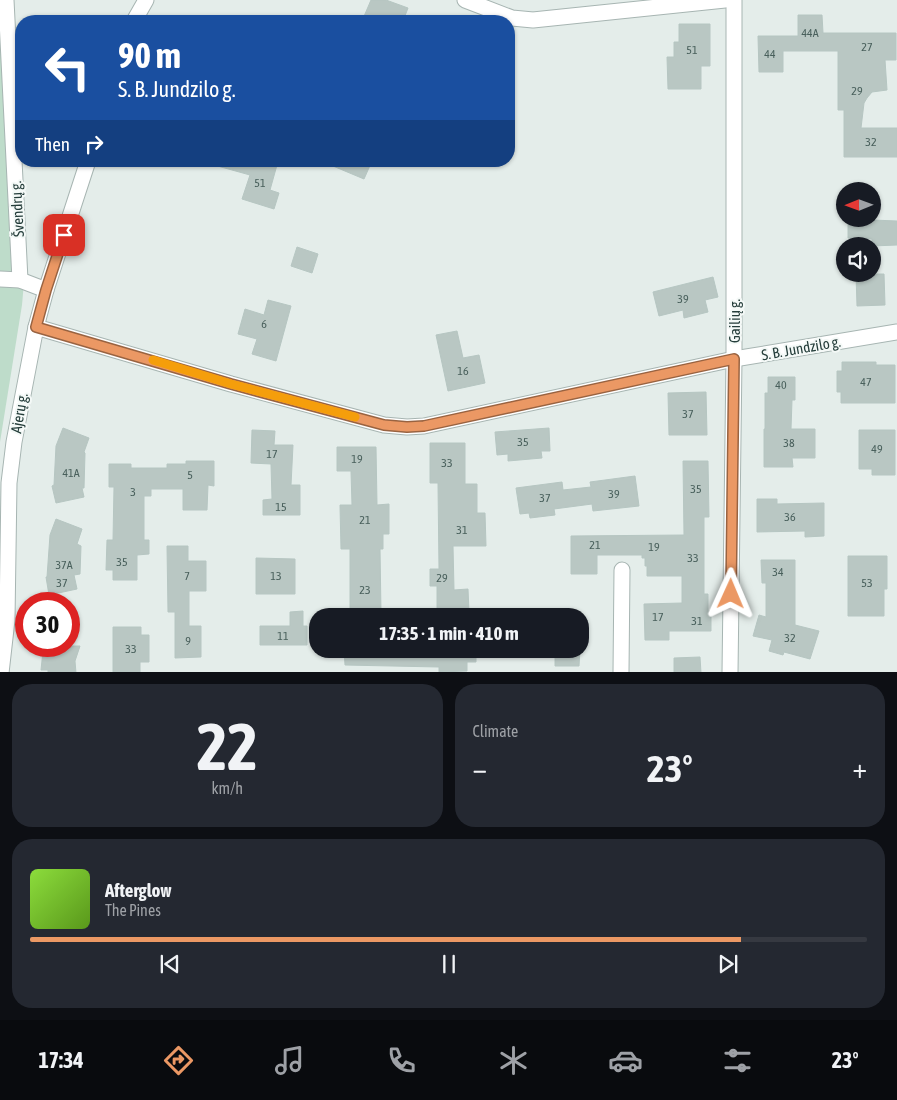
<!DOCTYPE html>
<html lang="en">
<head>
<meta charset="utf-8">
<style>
  body { margin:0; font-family:"Asap Condensed",sans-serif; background:#242831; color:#f1f3f6; height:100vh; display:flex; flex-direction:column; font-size:19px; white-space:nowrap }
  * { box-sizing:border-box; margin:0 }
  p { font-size:16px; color:#9ea1a6 }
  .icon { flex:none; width:28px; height:28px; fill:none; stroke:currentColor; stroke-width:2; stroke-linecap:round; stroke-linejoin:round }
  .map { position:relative; height:672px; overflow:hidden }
  .details { display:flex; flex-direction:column; gap:12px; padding:12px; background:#0d0f14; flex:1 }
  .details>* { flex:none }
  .top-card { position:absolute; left:15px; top:15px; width:500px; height:152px; border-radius:20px; box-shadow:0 1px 4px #0004; background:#1a4fa0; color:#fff; overflow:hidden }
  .needle { width:32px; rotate:269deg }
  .tools { position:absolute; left:836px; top:182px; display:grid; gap:10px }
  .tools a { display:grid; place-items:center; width:45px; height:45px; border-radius:50%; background:#171b24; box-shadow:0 1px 4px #0004; font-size:25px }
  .speed { position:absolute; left:15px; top:592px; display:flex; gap:10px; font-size:25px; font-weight:700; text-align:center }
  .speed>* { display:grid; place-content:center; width:65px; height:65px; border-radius:50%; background:#171b24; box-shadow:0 1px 4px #0004; line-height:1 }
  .speed .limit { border:8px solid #d22; background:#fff; color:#111 }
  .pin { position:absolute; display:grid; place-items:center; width:42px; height:42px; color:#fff; margin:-21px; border-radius:10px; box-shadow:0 2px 8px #0006 }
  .me { position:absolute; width:55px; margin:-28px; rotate:1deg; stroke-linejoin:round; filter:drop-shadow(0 0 4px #0008) }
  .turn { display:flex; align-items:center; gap:18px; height:105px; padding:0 20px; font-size:22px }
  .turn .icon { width:65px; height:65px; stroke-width:2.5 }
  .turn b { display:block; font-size:35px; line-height:42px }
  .then { display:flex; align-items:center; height:48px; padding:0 20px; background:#0003; gap:10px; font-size:19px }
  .big { font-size:38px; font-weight:700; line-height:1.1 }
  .details .card { flex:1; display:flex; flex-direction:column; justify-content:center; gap:8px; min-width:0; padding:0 18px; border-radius:20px; background:#242831 }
  .details .dial { align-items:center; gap:0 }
  .dial b { font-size:65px; line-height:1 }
  .song { display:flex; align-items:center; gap:15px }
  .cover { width:60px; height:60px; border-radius:8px; background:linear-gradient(135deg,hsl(90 70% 55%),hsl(90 70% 35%)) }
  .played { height:5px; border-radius:2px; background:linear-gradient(90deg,#eb9864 85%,#363941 85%) }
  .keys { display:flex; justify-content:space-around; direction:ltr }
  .heat { display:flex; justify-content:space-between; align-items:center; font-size:28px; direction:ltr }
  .details .tiles { flex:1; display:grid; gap:12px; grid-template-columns:1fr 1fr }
  .card:last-child { grid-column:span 2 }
  .trip { position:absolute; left:309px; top:608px; width:280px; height:50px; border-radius:20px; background:#171b24; box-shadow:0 1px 4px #0004; font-weight:700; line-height:50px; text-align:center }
  .menu { display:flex; height:80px; justify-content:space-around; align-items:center; background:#090b0e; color:#9ea1a6 }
  .menu .icon { width:35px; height:35px }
  .menu .active { color:#eb9864 }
  .menu b { font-size:22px; color:#f1f3f6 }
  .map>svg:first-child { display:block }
  .green { fill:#bedcca }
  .building { fill:#b9c7c3; stroke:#b6c6c2 }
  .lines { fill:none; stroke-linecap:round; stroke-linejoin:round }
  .minor-casing { stroke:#a7b5b2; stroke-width:17 }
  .minor { stroke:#fff; stroke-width:15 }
  .route-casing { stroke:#996341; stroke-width:12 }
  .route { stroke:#eb9864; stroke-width:9 }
  .slow { stroke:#f59e0b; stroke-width:9 }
  .labels { text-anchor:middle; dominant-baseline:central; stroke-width:4; stroke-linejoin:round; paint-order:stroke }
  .number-label { font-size:12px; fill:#49605c }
  .street-label { font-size:15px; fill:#243d3a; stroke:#f4f9f7 }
</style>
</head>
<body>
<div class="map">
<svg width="897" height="673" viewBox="0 0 897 673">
  <rect width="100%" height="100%" fill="#e4edea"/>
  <polygon class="green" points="0,0 26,259 22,305 0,442"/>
  <g class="building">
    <polygon points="371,0 386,0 408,8 403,21 362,21"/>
    <polygon points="798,15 822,15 823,33 896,33 896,60 885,60 887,90 872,92 867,98 864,103 861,128 897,128 897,157 844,157 844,110 838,110 838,51 783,51 783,72 759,72 758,36 798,36"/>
    <polygon points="679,24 710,24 710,66 701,66 701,89 668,89 667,57 674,57 674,42 679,42"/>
    <polygon points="215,161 264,161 277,165 270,190 279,193 274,209 242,199 250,175 214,165"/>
    <polygon points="321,161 372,161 364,179"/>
    <polygon points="848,219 897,221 897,245 872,246 872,239 848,238"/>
    <polygon points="297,247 318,254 312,273 291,266"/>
    <polygon points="856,274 884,274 885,305 857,306"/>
    <polygon points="713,277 718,297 705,300 708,312 684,318 683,310 659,316 653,292"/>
    <polygon points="268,300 291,306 276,361 252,354 257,339 238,334 245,309 264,315"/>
    <polygon points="457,331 463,358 479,355 485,383 448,391 436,335"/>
    <polygon points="842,362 876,362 876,365 895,365 895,403 841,403 841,392 837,392 837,371 842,371"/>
    <polygon points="768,377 795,377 795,400 792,400 791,429 815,429 815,458 792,458 793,467 764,467 764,429 765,429 765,393 768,393"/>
    <polygon points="706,392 707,435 669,435 668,393"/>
    <polygon points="63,428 89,438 84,452 85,453 84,488 82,488 84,497 56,503 52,486 54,485 56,446"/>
    <polygon points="549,428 550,451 541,451 542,458 508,461 508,454 497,455 495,432"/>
    <polygon points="252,430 275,431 274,445 293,445 291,485 300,485 300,515 263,515 263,500 272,499 271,464 251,463"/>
    <polygon points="859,430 895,430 895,475 872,475 872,469 859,469"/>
    <polygon points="430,443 465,443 465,484 477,484 477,513 485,513 486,546 453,546 454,590 468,589 469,612 437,612 437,586 430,586 430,569 439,569 438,483 430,483"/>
    <polygon points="337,447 376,447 377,505 389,504 389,534 383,534 383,549 380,549 381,614 350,614 350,549 341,549 340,505 352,505 351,471 337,471"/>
    <polygon points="186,461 214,461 214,486 208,485 207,510 183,510 183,489 151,489 151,496 144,496 144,540 149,540 149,554 137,555 137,580 113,580 113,570 106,570 107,540 113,540 114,487 109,487 109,464 131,464 131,468 167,468 167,464 186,464"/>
    <polygon points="683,461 708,461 709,517 704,517 704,594 708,594 708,611 711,611 711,631 669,631 669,640 645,640 644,604 682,603 682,576 647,576 647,566 645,566 645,558 642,558 642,555 597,555 597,574 571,574 571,536 684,535"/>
    <polygon points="635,476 639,506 593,511 592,504 554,509 555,515 530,518 529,513 520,514 516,488 562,482 563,490 591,487 590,482"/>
    <polygon points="757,499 777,499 777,504 824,503 824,536 805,537 805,531 757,532"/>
    <polygon points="56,519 82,529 77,544 81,546 80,574 74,575 77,589 49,595 46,577 47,577 50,535"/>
    <polygon points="167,546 188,546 188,561 206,561 206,591 189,591 189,626 201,626 201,657 175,658 175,612 168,612"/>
    <polygon points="848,556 887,556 887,589 884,589 884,616 848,616"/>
    <polygon points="256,558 295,559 295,594 256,594"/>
    <polygon points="761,560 795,560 795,625 819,631 810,659 784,652 783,655 769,651 772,640 753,636 759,615 766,617 766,583 762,583"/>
    <polygon points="303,611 303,626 307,626 307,645 260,645 260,626 290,626 290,612"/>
    <polygon points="113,627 141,627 141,635 149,635 149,662 140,662 140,672 113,672"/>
    <polygon points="50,646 80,646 75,661 76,673 48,673 48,670 41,670 43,651 49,652"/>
    <polygon points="344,649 406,649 406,650 476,649 476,662 467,662 467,671 439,672 439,667 345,665"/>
    <polygon points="555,649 580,649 579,666 555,666"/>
    <polygon points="700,657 701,673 674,673 674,658"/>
  </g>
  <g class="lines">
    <defs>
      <g id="minor">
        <polyline points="6,0 20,280"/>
        <polyline points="465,0 512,18 533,20 725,0"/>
        <polyline points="134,21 146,0"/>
        <polyline points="0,279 20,280 46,290"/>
        <polyline points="36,327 231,384 384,425 407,427 424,426 734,359 897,332"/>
        <polyline points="1,673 7,620 9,483 14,442 36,327 46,290 88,161"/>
        <polyline points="621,673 622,570"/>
        <polyline points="730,673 734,359 734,0"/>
      </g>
    </defs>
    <use href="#minor" class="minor-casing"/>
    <use href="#minor" class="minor"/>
  </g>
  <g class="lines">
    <defs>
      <polyline id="route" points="64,235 46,290 36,327 231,384 384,425 407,427 424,426 734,359 731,594"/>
    </defs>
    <use href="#route" class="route-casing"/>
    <use href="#route" class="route"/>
    <polyline class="slow" points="153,360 231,384 355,417"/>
  </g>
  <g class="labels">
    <g class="number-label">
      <text x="810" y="33">44A</text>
      <text x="867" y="47">27</text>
      <text x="692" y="50">51</text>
      <text x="770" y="54">44</text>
      <text x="857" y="91">29</text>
      <text x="871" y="142">32</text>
      <text x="260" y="183">51</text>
      <text x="683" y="299">39</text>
      <text x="264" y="324">6</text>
      <text x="463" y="371">16</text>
      <text x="866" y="382">47</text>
      <text x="781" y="385">40</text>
      <text x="688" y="414">37</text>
      <text x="523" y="442">35</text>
      <text x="789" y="443">38</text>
      <text x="877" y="449">49</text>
      <text x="272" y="454">17</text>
      <text x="357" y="459">19</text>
      <text x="447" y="463">33</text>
      <text x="71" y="473">41A</text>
      <text x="190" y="475">5</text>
      <text x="696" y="489">35</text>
      <text x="133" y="492">3</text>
      <text x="614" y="494">39</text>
      <text x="545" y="498">37</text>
      <text x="281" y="507">15</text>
      <text x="790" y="517">36</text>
      <text x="365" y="520">21</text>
      <text x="462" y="530">31</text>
      <text x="595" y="545">21</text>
      <text x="654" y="547">19</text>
      <text x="693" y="558">33</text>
      <text x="122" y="562">35</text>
      <text x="64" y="565">37A</text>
      <text x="778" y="572">34</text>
      <text x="187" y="576">7</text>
      <text x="276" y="576">13</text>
      <text x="442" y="578">29</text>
      <text x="62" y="583">37</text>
      <text x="867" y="583">53</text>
      <text x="365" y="590">23</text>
      <text x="658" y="617">17</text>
      <text x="697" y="621">31</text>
      <text x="283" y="636">11</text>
      <text x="790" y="638">32</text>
      <text x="188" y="641">9</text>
      <text x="131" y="649">33</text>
    </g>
    <g class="street-label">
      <text transform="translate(17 209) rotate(-93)">Švendrų g.</text>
      <text transform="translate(734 321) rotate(-90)">Gailių g.</text>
      <text transform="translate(801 348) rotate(-10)">S. B. Jundzilo g.</text>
      <text transform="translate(19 413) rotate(-80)">Ajerų g.</text>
    </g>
  </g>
</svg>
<div class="tools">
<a><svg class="needle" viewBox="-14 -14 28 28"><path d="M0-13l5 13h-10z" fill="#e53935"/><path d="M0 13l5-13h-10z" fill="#9ea1a6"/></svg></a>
<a><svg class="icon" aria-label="sound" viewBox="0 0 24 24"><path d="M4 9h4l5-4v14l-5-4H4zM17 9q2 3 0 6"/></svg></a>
</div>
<div class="speed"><div class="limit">30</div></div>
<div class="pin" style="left:64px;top:235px;background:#d93025"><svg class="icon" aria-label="arrive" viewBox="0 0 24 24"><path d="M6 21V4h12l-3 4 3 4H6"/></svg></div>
<svg class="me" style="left:731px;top:594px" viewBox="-20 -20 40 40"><path d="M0-17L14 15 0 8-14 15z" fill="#eb9864" stroke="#fff" stroke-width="4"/></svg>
<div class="trip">17:35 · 1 min · 410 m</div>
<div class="top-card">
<div class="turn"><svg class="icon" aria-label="left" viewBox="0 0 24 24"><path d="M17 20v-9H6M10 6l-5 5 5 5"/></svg><div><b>90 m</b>S. B. Jundzilo g.</div></div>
<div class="then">Then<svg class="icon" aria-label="right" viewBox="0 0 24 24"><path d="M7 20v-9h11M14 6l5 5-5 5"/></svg></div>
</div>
</div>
<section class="details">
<div class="tiles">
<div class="card dial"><b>22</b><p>km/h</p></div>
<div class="card"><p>Climate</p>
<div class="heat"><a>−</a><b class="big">23°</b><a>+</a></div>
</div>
<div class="card">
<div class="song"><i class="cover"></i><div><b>Afterglow</b><p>The Pines</p></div></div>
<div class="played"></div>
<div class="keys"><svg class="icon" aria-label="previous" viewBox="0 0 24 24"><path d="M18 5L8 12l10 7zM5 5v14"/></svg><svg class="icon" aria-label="pause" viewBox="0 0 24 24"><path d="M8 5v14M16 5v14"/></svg><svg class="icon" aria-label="next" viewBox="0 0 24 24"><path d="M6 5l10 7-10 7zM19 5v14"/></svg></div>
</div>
</div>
</section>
<nav class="menu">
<b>17:34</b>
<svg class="icon active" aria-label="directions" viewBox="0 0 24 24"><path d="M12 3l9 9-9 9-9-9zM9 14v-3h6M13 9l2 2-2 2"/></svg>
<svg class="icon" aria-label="music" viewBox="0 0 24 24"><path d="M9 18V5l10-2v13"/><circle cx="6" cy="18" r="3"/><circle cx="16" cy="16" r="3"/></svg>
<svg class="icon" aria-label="phone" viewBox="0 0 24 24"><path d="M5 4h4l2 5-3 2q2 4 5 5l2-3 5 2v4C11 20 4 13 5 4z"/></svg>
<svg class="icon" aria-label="climate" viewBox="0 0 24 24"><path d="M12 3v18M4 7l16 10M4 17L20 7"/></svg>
<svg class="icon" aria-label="car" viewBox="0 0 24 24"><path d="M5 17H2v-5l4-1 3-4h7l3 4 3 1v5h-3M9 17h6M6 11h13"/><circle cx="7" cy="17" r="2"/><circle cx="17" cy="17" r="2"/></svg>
<svg class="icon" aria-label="filters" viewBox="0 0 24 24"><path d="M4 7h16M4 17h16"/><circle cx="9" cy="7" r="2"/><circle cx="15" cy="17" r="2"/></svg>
<b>23°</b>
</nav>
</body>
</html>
